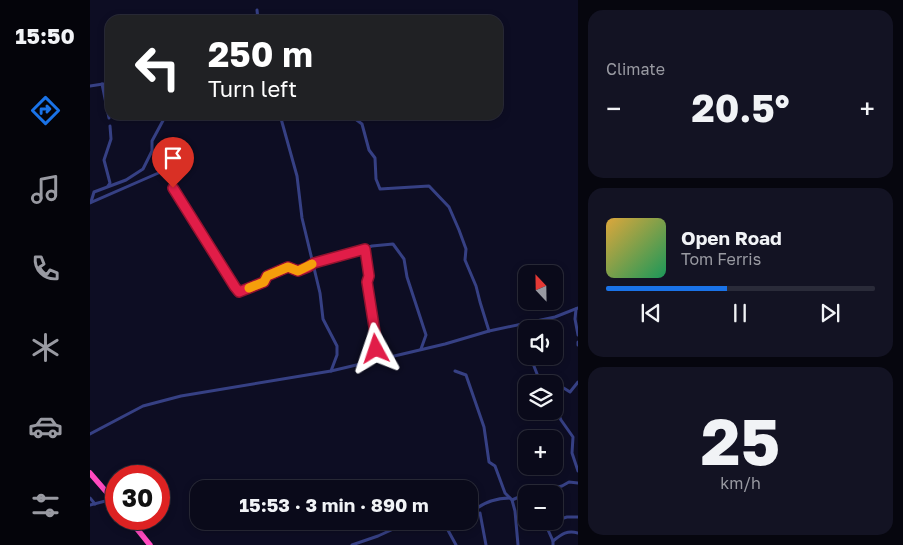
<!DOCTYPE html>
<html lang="en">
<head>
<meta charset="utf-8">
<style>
  body { margin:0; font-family:"Golos Text",sans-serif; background:#131323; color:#f1f3f6; height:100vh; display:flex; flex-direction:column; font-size:19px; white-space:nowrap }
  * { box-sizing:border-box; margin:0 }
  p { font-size:16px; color:#999aa2 }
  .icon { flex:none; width:28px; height:28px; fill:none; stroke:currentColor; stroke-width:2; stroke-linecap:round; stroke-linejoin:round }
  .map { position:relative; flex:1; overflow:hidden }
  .sheet { display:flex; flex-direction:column; gap:10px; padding:10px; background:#06060e; width:325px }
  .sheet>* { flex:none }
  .hud { position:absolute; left:15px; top:15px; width:398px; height:105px; border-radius:15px; box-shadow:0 2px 8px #0003,0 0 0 1px #2a2b39; background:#202124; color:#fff; overflow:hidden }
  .needle { width:32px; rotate:338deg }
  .fabs { position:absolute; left:428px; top:265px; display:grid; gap:10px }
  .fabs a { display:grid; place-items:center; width:45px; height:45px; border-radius:10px; background:#0a0a1a; box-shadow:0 2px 8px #0003,0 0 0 1px #2a2b39; font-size:25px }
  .speed { position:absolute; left:15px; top:465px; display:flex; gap:10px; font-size:25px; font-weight:700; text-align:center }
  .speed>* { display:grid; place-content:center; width:65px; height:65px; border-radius:50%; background:#0a0a1a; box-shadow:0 2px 8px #0003,0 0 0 1px #2a2b39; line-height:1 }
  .speed .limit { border:8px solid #d22; background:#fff; color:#111 }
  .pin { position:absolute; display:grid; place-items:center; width:42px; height:42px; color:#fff; margin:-51px -21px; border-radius:50% 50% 50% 0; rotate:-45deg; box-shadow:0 0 5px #0007 }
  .pin .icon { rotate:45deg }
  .me { position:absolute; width:55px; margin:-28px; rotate:355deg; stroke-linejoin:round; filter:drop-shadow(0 0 4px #0008) }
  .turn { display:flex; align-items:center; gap:18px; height:105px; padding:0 20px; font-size:22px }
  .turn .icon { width:65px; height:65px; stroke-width:2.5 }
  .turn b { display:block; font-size:35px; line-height:42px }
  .big { font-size:38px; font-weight:700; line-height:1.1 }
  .sheet .tile { flex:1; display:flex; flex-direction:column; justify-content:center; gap:8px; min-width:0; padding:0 18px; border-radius:15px; background:#131323 }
  .sheet .dial { align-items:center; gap:0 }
  .dial b { font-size:65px; line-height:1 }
  .song { display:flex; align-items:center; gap:15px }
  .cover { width:60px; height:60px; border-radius:8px; background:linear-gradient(135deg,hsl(40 70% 55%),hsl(150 70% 35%)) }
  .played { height:5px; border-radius:2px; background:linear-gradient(90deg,#1a73e8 45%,#2a2b39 45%) }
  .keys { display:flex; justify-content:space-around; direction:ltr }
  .heat { display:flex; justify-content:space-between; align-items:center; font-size:28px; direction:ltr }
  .trip { position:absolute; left:100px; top:480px; width:288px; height:50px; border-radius:15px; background:#0a0a1a; box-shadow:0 2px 8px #0003,0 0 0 1px #2a2b39; font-weight:700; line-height:50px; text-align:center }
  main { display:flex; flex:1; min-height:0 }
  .tab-bar { display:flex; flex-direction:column; width:90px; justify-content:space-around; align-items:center; background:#04040a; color:#999aa2 }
  .tab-bar .icon { width:35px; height:35px }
  .tab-bar .on { color:#1a73e8 }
  .tab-bar b { font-size:22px; color:#f1f3f6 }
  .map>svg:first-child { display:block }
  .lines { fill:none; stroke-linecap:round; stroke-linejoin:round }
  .minor { stroke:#364084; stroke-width:3 }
  .highway { stroke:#ff4abf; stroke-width:5.5 }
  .route-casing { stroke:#92132f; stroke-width:12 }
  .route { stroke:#e11d48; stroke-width:9 }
  .slow { stroke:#f59e0b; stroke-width:9 }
</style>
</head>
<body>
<main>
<nav class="tab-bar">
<b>15:50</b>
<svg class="icon on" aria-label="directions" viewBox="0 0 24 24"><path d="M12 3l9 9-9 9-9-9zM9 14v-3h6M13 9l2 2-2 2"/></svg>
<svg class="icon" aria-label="music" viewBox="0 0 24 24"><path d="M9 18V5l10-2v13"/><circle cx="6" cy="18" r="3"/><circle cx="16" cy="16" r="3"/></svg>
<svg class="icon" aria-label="phone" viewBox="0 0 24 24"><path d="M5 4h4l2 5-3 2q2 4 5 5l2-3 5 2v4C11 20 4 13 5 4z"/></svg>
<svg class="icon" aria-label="climate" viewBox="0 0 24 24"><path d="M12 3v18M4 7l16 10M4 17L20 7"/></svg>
<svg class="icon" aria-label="car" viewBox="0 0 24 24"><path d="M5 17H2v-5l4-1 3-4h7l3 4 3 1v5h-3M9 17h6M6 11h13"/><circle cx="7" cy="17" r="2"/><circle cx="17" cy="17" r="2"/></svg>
<svg class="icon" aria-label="filters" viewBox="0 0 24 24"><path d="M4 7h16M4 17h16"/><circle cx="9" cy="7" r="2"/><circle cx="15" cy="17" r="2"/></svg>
</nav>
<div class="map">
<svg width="488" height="545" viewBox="0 0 488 545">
  <rect width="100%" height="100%" fill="#0d0d23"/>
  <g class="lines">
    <g class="minor">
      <polyline points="167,10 168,20"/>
      <polyline points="12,84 19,118"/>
      <polyline points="0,86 13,84 20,85"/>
      <polyline points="54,115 55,118"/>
      <polyline points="190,115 207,176 212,218 230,293 233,319 247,346 247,355 241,371"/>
      <polyline points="260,115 272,124 279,150 285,158 286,179 290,189 339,186 359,207 369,230 376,249 375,260 386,286 390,302 399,331"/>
      <polyline points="18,186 20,183 14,160 21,139 20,126"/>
      <polyline points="1,202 4,192 36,180 53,169 62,151 62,141 76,115"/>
      <polyline points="0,203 73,171 145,287 149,292 174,282 177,276 198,267 208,271 224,263 242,259 282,246 303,244 314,259 317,277 336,335 331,349"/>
      <polyline points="275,249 279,276 277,282 286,339 286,360"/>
      <polyline points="486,309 485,319 488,335"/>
      <polyline points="433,324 434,335 436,341"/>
      <polyline points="488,342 488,345"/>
      <polyline points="440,356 451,384"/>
      <polyline points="365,371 376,375 394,427 399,462 405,466 415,493 422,500 425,511 428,545"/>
      <polyline points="464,390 472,387 480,392 488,382"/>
      <polyline points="464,405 471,420 483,437 482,453 488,471"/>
      <polyline points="0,434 53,406 91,396 241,371 355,344 399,331 465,317 488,308"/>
      <polyline points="437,494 472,486 479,482 488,483"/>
      <polyline points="0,498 5,504"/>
      <polyline points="422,500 436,494"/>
      <polyline points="0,505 23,499"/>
      <path d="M379,510l4,1c11,-9 22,-13 37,-13"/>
      <polyline points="390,513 396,545"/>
      <polyline points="353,521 366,545"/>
      <polyline points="454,521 463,541 463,545"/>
      <polyline points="464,521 477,517 488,517"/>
      <path d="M463,541c9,-7 14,-11 25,-8"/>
      <polyline points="262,545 288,536 321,521"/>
    </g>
    <g class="highway">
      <polyline points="0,473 26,503"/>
      <polyline points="39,519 60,545"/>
    </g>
  </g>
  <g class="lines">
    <defs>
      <polyline id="route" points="83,188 145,287 149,292 174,282 177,276 198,267 208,271 218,267 224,263 275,249 279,276 277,282 286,339 286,349"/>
    </defs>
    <use href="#route" class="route-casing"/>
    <use href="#route" class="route"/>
    <polyline class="slow" points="159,288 174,282 177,276 198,267 208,271 222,264"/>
  </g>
</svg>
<div class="fabs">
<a><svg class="needle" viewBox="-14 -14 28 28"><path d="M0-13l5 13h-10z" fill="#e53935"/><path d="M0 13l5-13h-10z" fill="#999aa2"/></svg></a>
<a><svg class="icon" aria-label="sound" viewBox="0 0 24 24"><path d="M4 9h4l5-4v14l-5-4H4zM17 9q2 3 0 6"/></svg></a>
<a><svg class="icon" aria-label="layers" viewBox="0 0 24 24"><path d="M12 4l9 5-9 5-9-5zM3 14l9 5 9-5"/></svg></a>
<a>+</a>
<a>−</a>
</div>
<div class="speed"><div class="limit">30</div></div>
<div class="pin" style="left:83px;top:188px;background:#d93025"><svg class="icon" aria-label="arrive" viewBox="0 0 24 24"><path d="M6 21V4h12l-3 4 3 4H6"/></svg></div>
<svg class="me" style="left:286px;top:349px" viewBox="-20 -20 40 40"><path d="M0-17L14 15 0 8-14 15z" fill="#e11d48" stroke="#fff" stroke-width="4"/></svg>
<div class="trip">15:53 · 3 min · 890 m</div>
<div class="hud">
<div class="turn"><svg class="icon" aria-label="left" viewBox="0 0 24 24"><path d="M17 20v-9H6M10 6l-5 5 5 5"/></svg><div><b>250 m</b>Turn left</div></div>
</div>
</div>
<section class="sheet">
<div class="tile"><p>Climate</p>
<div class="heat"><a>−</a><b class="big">20.5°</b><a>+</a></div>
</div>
<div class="tile">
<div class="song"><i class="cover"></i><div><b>Open Road</b><p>Tom Ferris</p></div></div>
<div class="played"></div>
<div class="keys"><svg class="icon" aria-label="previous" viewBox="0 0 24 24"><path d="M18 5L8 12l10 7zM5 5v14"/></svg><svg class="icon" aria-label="pause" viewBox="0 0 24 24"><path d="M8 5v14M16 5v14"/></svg><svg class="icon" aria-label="next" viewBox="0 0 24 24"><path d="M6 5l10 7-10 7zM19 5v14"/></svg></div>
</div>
<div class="tile dial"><b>25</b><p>km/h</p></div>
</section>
</main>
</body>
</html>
